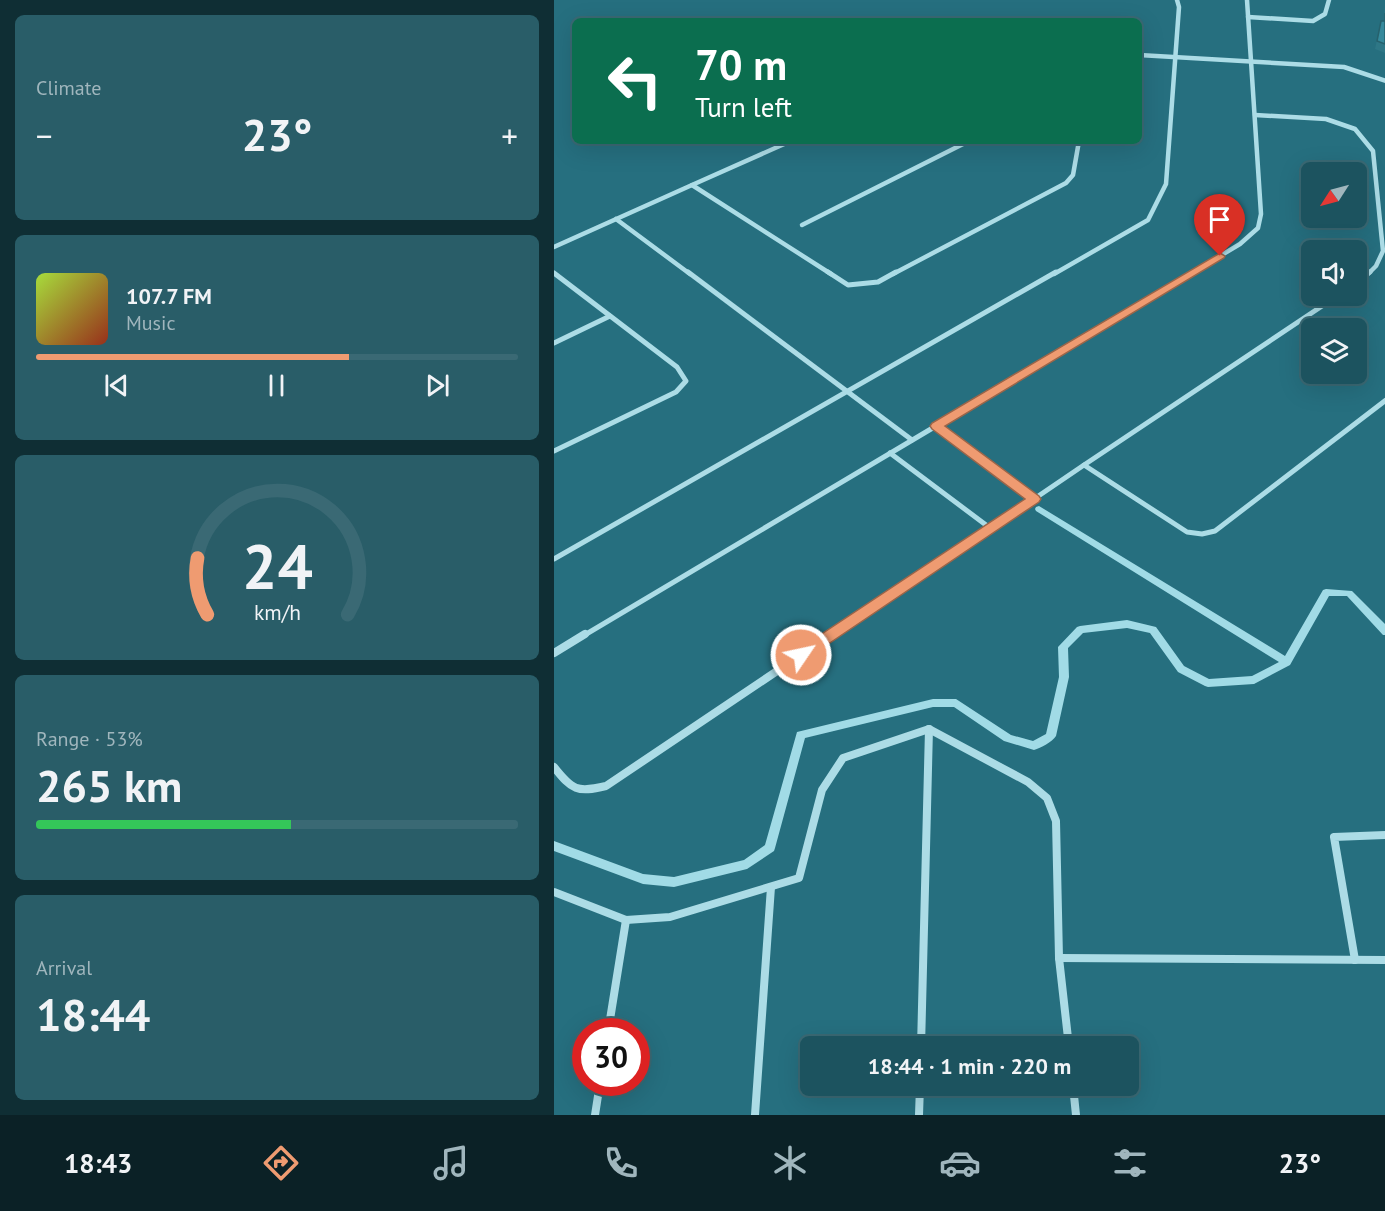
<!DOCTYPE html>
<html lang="en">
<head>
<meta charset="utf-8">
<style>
  body { margin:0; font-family:"PT Sans",sans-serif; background:#295d68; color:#f1f3f6; height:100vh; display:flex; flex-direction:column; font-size:22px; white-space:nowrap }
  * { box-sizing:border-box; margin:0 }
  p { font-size:20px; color:#a0b6bd }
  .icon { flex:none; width:33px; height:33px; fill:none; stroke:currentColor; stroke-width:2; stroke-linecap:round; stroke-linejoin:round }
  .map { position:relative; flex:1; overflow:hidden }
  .side { display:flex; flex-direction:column; gap:15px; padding:15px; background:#0f2e34; width:554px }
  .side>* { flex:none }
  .hud { position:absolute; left:18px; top:18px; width:570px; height:126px; border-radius:9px; box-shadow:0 6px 24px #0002,0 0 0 2px #3a6974; background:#0b6e4f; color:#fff; overflow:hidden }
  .needle { width:39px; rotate:234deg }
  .tools { position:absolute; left:747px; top:162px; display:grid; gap:12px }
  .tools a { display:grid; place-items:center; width:66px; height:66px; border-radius:9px; background:#1c535f; box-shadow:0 6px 24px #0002,0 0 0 2px #3a6974; font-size:30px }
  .speed { position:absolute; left:18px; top:1018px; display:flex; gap:12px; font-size:30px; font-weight:700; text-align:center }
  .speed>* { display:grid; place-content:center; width:78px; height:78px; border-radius:50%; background:#1c535f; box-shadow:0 6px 24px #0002,0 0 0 2px #3a6974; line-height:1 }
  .speed .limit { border:9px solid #d22; background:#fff; color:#111 }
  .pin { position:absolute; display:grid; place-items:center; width:51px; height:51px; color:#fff; margin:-62px -26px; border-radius:50% 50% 50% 0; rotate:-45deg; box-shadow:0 0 6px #0007 }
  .pin .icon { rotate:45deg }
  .me { position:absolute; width:66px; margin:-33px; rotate:56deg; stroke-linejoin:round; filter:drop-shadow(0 0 4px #0008) }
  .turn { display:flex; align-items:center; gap:21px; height:126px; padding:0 24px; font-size:27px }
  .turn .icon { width:78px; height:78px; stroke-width:2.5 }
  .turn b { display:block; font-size:42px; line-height:51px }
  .big { font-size:45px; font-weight:700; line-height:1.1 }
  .side .widget { flex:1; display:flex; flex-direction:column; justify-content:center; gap:9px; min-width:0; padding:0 21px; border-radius:9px; background:#295d68 }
  .side .dial { align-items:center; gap:0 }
  .dial svg { height:156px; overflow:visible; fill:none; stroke:#3a6974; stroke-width:7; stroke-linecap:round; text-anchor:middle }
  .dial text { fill:#f1f3f6; stroke:none }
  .song { display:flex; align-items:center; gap:18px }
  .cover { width:72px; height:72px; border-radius:9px; background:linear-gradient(135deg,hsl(80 70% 55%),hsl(10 70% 35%)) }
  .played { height:6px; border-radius:3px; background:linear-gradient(90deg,#ef9b71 65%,#3a6974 65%) }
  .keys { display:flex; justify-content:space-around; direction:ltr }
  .heat { display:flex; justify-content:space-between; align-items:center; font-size:33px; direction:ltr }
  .charge { height:9px; border-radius:4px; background:linear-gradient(90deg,#34c759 53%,#3a6974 0) }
  .trip { position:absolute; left:246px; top:1036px; width:339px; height:60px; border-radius:9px; background:#1c535f; box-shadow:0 6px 24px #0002,0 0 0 2px #3a6974; font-weight:700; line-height:60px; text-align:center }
  .tab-bar { display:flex; height:96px; justify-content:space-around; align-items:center; background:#0b2126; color:#a0b6bd }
  .tab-bar .icon { width:42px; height:42px }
  .tab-bar .active { color:#ef9b71 }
  .tab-bar b { font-size:27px; color:#f1f3f6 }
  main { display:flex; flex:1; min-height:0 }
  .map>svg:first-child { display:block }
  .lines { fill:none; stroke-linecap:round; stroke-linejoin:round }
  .stream { fill:#a1dbe6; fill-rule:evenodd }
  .minor-far2 { stroke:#acdce6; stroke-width:4.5 }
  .minor-far1 { stroke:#acdce6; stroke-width:5 }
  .minor { stroke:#acdce6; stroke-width:8 }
  .wall { fill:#2e7786 }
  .building { fill:#368a9c; stroke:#26616d; stroke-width:1.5 }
  .route { fill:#ef9b71; stroke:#9b6549; stroke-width:1.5 }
</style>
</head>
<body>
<main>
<section class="side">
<div class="widget"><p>Climate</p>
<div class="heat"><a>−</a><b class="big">23°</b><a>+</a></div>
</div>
<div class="widget">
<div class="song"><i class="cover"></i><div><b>107.7 FM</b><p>Music</p></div></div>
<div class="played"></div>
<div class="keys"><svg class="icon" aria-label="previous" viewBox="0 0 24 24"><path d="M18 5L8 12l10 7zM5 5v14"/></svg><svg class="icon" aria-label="pause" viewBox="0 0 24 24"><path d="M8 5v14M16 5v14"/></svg><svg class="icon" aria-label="next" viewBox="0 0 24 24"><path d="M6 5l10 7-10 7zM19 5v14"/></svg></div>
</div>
<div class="widget dial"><svg viewBox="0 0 100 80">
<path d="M14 69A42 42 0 1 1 86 69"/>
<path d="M14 69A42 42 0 0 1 9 40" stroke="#ef9b71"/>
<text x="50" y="56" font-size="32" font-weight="700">24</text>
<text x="50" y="72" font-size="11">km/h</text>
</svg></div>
<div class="widget"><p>Range · 53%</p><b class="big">265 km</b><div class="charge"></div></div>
<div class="widget"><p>Arrival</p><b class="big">18:44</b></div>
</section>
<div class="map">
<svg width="832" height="1115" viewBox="0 0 832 1115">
  <rect width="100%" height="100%" fill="#266f7f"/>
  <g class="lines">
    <path class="stream" d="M485,506l246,150 38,-66 3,-1 26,2 34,34v10h-3l-36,-39h-18l-39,69 -36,19 -46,3 -3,-1 -27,-14 -28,-39 -23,-5 -44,5 -15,15 1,29 -13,59c-4,6 -15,12 -22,14l-30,-9 -50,-34h-21l-128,31 -30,110 -1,3 -27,18 -73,18 -31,-3 -89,-33v-10l89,33 31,3 70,-17 21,-15 32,-113 136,-33h23l55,36 22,6 13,-7 13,-57 -1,-30 19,-20 3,-1 47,-6 29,7 28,39 25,13 43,-3 27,-14 -243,-151 -1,-2 1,-2z"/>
    <g class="minor-far2">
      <polyline points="694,17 759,21 771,14 775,0"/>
      <polyline points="585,55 790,67 832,81"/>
      <polyline points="701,115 772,119 801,129 819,151 829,251 822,266 814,274"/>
      <polyline points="237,141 138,185 277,274"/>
      <polyline points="62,219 136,274"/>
      <polyline points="248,225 415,141"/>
      <polyline points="0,247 138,185"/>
      <polyline points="339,274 512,183 519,175 525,141"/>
      <polyline points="500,274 594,220 612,184 625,7 623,0"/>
      <polyline points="636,274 686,244 704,228 707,214 693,0"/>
    </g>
    <g class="minor-far1">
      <polyline points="134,272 358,440"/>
      <polyline points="274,272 294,285 324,282 342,272"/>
      <polyline points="0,273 123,367 132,381 122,392 0,451"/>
      <polyline points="802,282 816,272"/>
      <polyline points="0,343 56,316"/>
      <polyline points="382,426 639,272"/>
      <polyline points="530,465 783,296"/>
      <polyline points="480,499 530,465 633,532 648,534 661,531 832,400"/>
      <polyline points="0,559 502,272"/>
      <polyline points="29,636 382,426 480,499 436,528"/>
      <polyline points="275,636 436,528 336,453"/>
    </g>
    <g class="minor">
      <polyline points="0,653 31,634"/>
      <path d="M0,767c18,23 23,26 52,19l226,-152"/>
      <polyline points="0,892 72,920 116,917 245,878 268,790 289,758 375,729 474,782 493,798 502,821 505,958 515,1047"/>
      <polyline points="505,958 832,960"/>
      <polyline points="801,960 780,837 832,835"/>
      <polyline points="54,1032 72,920"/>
      <polyline points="367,1047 375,729"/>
      <polyline points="519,1086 522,1115"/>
      <polyline points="41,1115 46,1083"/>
      <polyline points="201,1115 217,887"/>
      <polyline points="365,1115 366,1086"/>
    </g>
  </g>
  <polygon class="wall" points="831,3 831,53 821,49 827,21 830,21"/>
  <polygon class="building" points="831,13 831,44 823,41 827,21 831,21"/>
  <polygon class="route" points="666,253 671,256 670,258 391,426 485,496 487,499 485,502 252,659 242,659 240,655 242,651 471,499 378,429 376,426 378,423"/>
</svg>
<div class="tools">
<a><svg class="needle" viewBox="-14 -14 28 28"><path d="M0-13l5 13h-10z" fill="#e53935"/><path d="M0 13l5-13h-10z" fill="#a0b6bd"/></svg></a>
<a><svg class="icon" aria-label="sound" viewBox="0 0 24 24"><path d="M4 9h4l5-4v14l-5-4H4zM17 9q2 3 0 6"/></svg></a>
<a><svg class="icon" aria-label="layers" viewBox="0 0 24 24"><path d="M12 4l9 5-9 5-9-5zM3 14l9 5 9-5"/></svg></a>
</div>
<div class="speed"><div class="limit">30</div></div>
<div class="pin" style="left:666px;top:256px;background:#d93025"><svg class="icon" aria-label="arrive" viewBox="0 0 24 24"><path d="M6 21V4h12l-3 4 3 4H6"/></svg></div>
<svg class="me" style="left:247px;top:655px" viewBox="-20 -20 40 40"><circle r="17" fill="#ef9b71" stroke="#fff" stroke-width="3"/><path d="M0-11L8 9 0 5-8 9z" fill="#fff"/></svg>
<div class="trip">18:44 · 1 min · 220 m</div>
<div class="hud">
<div class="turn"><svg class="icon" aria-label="left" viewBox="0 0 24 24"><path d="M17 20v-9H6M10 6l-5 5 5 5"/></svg><div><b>70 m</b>Turn left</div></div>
</div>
</div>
</main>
<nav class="tab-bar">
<b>18:43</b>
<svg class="icon active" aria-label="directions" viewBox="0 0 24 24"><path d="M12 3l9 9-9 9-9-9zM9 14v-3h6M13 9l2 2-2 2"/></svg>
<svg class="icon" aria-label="music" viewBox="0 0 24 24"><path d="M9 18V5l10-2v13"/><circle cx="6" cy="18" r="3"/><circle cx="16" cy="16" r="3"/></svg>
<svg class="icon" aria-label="phone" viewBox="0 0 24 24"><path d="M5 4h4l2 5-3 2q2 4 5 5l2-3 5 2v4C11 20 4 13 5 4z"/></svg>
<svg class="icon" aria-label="climate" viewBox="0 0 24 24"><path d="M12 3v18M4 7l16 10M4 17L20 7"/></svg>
<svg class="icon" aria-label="car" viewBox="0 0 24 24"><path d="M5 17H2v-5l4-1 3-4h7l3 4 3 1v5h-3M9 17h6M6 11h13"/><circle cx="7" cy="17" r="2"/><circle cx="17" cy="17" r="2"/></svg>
<svg class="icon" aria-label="filters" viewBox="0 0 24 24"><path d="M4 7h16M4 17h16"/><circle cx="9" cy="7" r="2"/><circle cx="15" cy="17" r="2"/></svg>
<b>23°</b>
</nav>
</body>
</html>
